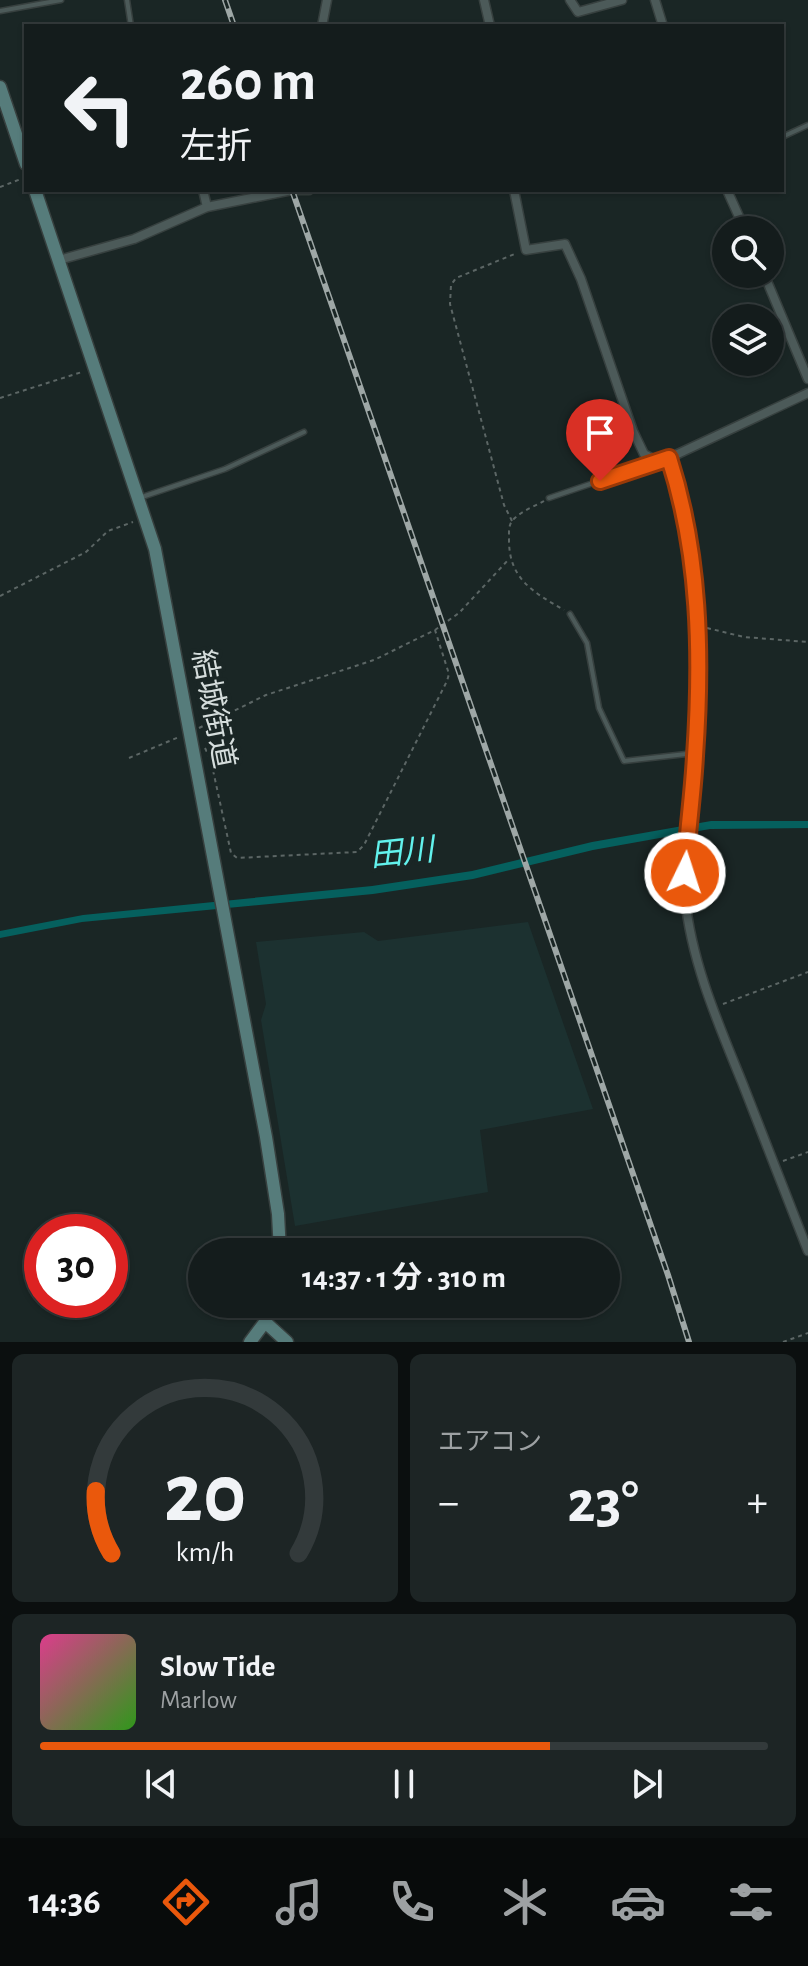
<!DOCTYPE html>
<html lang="ja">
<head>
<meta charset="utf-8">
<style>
  body { margin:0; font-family:"Alegreya Sans","Noto Sans JP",sans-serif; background:#1d2525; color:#f1f3f6; height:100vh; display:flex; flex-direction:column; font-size:30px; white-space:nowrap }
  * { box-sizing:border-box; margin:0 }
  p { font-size:26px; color:#9da1a3 }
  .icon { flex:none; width:44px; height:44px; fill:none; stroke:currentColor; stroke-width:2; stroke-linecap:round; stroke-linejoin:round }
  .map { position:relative; height:1342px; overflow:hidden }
  .sheet { display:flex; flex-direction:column; gap:12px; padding:12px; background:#0b0f0f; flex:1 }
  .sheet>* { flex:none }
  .hud { position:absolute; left:24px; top:24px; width:760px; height:168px; border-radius:0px; box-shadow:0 2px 6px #0004,0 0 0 2px #333a3b; background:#141c1c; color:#f1f3f6; overflow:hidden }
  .tools { position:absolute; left:712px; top:216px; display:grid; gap:16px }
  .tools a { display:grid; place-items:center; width:72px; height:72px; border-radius:50%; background:#141c1c; box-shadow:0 2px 6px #0004,0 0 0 2px #333a3b; font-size:40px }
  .speed { position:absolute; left:24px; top:1214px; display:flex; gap:16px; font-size:40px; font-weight:700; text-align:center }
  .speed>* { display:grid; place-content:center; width:104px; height:104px; border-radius:50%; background:#141c1c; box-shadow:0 2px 6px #0004,0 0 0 2px #333a3b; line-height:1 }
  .speed .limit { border:12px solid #d22; background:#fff; color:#111 }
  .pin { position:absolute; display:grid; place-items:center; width:68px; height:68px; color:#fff; margin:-82px -34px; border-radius:50% 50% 50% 0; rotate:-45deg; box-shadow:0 0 8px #0007 }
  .pin .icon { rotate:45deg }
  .me { position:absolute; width:88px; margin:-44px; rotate:4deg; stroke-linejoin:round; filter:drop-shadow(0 0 6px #0008) }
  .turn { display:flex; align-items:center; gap:28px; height:168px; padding:0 24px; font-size:36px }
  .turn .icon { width:104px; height:104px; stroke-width:2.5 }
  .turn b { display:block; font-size:56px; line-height:68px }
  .big { font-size:60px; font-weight:700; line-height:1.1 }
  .sheet .card { flex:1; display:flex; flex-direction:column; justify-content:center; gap:12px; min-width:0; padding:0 28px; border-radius:12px; background:#1d2525 }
  .sheet .dial { align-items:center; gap:0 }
  .dial svg { height:208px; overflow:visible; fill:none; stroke:#333a3b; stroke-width:7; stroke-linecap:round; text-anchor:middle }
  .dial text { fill:#f1f3f6; stroke:none }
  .song { display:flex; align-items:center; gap:24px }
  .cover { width:96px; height:96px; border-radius:12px; background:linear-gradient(135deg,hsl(330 70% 55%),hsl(110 70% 35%)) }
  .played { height:8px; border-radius:4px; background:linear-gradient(90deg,#ea580c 70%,#333a3b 70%) }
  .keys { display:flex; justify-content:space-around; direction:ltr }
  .heat { display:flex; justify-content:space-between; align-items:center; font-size:44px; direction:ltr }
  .sheet .tiles { flex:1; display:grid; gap:12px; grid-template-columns:1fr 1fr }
  .card:last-child { grid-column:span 2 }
  .trip { position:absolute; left:188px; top:1238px; width:432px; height:80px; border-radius:40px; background:#141c1c; box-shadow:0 2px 6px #0004,0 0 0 2px #333a3b; font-weight:700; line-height:80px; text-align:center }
  .tabs { display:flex; height:128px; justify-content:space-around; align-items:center; background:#080b0b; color:#9da1a3 }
  .tabs .icon { width:56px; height:56px }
  .tabs .on { color:#ea580c }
  .tabs b { font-size:36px; color:#f1f3f6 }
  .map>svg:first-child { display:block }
  .built { fill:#1c3130 }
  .water { fill:#05605e }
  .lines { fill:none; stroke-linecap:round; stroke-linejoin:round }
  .lane-casing { stroke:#37403f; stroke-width:7 }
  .street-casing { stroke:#37403f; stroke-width:11 }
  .secondary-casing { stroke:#37403f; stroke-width:15 }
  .path { stroke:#5c6665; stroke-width:2; stroke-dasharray:4 4; stroke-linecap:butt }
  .lane { stroke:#4c5a59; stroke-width:4 }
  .street { stroke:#4c5a59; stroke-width:8 }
  .secondary { stroke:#567c7b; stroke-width:12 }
  .rail-casing { stroke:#9ea7a6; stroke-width:6 }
  .rail { stroke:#1a2625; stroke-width:3; stroke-dasharray:9; stroke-linecap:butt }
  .route-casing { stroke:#983908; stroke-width:20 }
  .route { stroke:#ea580c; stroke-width:14 }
  .labels { text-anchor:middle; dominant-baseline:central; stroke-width:8; stroke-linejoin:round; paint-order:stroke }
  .street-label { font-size:30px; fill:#d5dddc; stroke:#1a2625 }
  .water-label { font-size:32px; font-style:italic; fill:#62f2ed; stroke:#1a2625 }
</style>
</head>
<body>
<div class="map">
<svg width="808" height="1342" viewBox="0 0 808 1342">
  <rect width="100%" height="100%" fill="#1a2625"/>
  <polygon class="built" points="528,922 593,1109 480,1130 488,1192 295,1226 261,1020 266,1004 256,942 364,932 378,941"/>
  <polygon class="water" points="711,821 808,821 808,828 710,829 593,850 473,879 373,894 82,922 0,938 0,931 83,915 372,886 472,871 592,842"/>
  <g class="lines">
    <defs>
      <g id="lane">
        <polyline points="127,0 131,26"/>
        <polyline points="0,11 61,0"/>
        <polyline points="782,137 808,125"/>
        <polyline points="139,498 225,469 304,432"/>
        <polyline points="549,498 655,462"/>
        <polyline points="570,614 587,643 599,708 624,761 695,753"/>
      </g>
      <g id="street">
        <polyline points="484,0 490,26"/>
        <polyline points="570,0 578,12 622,0"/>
        <polyline points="655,0 663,26"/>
        <polyline points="322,26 327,0"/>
        <polyline points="203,190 207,207"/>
        <polyline points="514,190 526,250 565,244 581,279 633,431 644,454 657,461 669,458 808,393"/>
        <polyline points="727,190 745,230"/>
        <polyline points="59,260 134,239 207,207 292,190 309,190"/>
        <polyline points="764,274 808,379"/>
        <path d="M669,458c30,96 34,200 26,300 -3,45 -14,94 -10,139 6,64 33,126 57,185 22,56 44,113 66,169"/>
      </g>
      <g id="secondary">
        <polyline points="0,87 26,164"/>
        <polyline points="35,190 155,549 266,1137 278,1214 280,1252"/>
        <polyline points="265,1322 287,1342"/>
        <polyline points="250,1342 265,1322 272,1304"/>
      </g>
    </defs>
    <use href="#lane" class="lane-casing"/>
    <use href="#street" class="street-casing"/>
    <use href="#secondary" class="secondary-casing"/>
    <g class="path">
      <polyline points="0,187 26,177"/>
      <polyline points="0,398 82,372"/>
      <path d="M544,501c-9,5 -20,9 -28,16 -8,6 -7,13 -7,23 0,39 24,52 55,70"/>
      <polyline points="512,521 504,505 450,304 451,285 456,278 517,253"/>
      <polyline points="0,596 86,552 108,531 133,522"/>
      <polyline points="707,628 744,637 808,642"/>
      <polyline points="199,728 266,695 374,660 435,630 459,613 509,559"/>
      <polyline points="205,748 211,761 231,853 237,858 357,852 364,845 447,681 449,674 435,630"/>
      <polyline points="129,758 179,737"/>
      <polyline points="723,1004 808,972"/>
      <polyline points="783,1161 808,1152"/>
      <polyline points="783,1342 808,1333"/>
    </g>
    <use href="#lane" class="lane"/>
    <use href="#street" class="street"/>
    <use href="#secondary" class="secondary"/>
    <defs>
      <g id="rail">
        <polyline points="225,0 234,26"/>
        <polyline points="292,190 668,1275 689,1342"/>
      </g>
    </defs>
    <use href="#rail" class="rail-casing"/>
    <use href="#rail" class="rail"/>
  </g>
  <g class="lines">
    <defs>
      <path id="route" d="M600,481l69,-23c31,96 33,198 26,298 -2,39 -8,78 -10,117"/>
    </defs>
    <use href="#route" class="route-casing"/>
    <use href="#route" class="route"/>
  </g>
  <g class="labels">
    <g class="street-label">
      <text transform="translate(213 709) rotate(79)">結城街道</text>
    </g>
    <g class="water-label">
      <text transform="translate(402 853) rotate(-6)">田川</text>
    </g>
  </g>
</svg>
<div class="tools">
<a><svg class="icon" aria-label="search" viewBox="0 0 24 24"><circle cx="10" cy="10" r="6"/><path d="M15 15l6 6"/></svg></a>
<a><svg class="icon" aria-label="layers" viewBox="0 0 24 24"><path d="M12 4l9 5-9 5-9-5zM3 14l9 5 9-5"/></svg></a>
</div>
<div class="speed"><div class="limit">30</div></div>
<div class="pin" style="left:600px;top:481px;background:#d93025"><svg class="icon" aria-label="arrive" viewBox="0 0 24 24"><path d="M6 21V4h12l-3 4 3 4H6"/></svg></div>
<svg class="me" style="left:685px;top:873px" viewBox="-20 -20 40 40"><circle r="17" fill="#ea580c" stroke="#fff" stroke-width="3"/><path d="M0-11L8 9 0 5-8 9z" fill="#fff"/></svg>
<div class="trip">14:37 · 1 分 · 310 m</div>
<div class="hud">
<div class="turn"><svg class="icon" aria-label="left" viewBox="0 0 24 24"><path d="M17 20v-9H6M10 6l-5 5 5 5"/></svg><div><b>260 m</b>左折</div></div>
</div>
</div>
<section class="sheet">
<div class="tiles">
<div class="card dial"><svg viewBox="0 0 100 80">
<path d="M14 69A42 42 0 1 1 86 69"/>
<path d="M14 69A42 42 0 0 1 8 45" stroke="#ea580c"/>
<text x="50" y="56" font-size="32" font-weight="700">20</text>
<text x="50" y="72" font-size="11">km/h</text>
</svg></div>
<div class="card"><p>エアコン</p>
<div class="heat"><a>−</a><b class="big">23°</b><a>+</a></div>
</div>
<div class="card">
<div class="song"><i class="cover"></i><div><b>Slow Tide</b><p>Marlow</p></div></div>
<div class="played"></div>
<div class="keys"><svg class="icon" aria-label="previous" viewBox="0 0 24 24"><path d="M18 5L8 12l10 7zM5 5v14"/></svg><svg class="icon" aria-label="pause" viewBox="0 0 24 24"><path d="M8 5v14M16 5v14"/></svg><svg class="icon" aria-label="next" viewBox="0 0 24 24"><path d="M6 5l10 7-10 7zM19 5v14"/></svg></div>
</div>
</div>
</section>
<nav class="tabs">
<b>14:36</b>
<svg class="icon on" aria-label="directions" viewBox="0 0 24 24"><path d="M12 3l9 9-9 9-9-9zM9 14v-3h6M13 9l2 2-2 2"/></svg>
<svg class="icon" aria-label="music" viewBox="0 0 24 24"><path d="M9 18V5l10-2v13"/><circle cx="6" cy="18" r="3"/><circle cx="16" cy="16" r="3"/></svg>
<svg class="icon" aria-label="phone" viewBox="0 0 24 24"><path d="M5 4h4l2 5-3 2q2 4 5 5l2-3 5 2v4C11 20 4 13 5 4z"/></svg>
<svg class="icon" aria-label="climate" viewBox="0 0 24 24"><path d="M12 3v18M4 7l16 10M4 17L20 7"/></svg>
<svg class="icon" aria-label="car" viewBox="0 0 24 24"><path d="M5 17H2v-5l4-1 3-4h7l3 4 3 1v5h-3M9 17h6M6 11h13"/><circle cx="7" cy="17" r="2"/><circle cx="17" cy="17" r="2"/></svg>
<svg class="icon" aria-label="filters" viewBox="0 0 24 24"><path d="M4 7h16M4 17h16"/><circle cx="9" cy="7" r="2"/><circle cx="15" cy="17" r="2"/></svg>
</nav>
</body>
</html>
